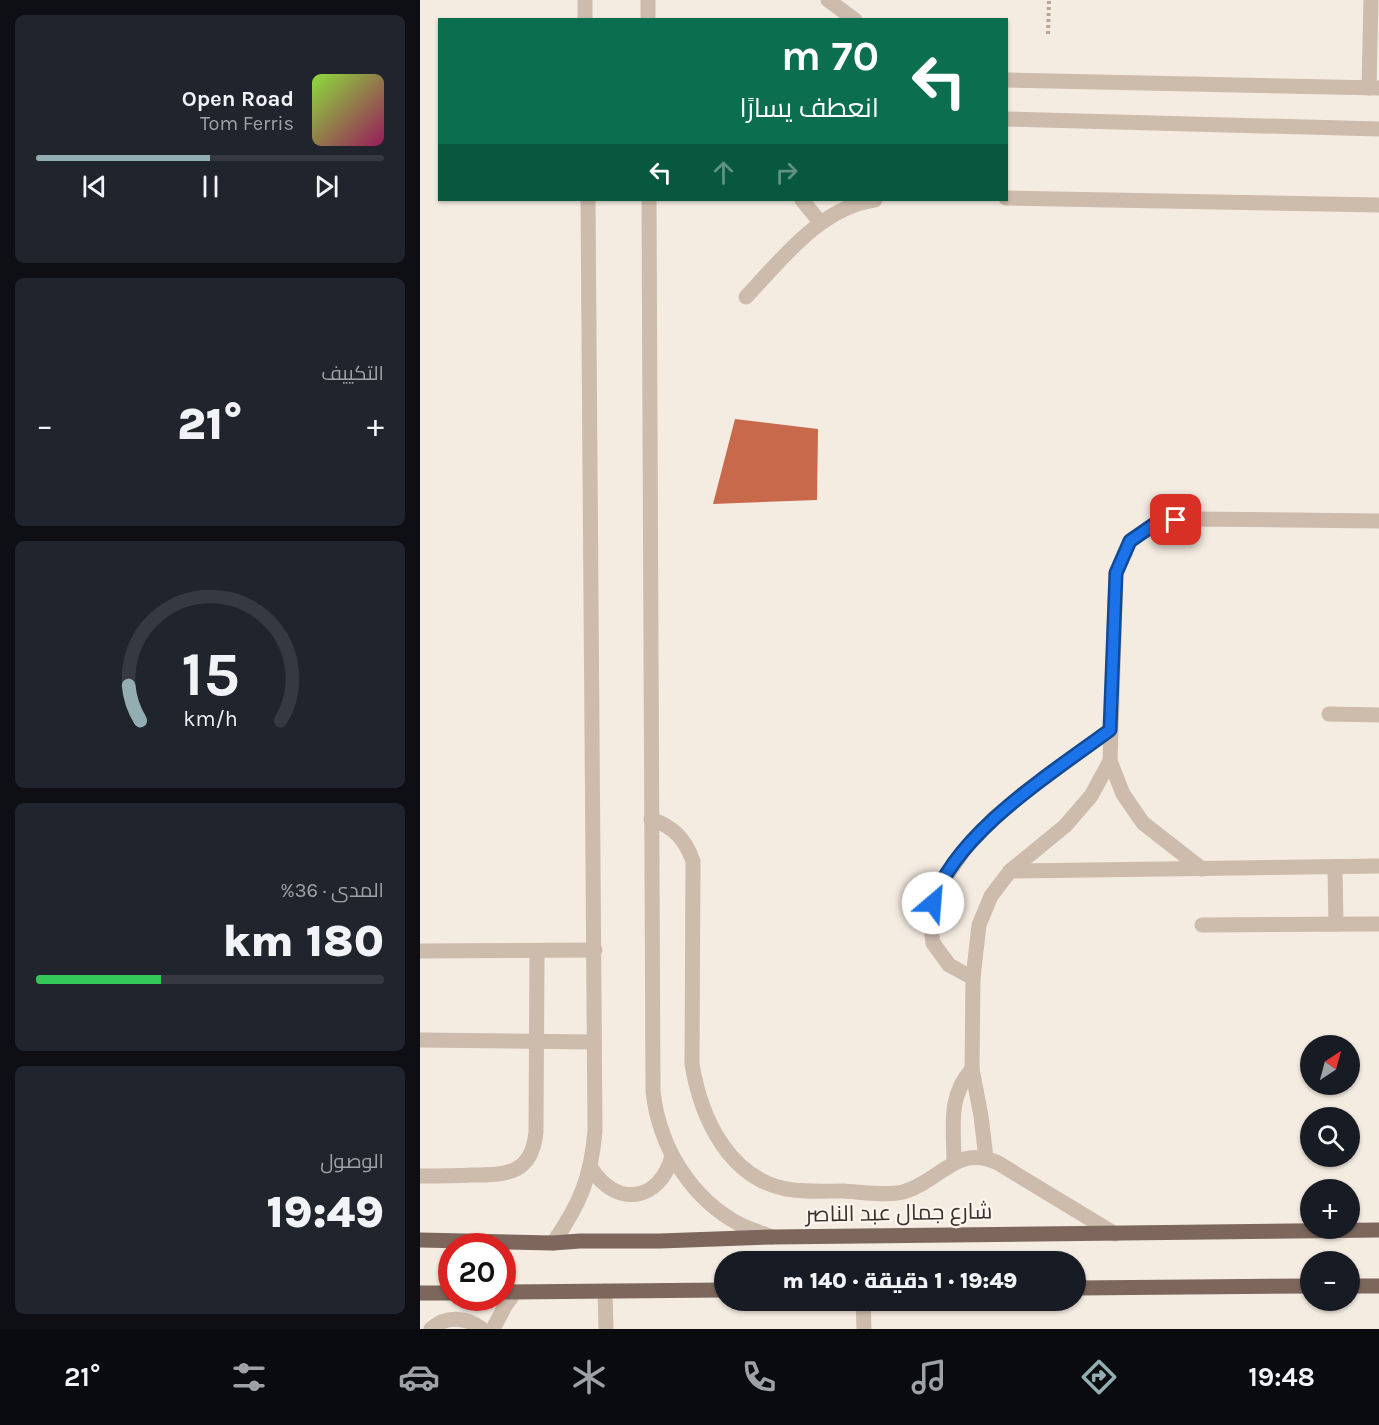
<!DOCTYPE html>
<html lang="ar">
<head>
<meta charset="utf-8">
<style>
  body { margin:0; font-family:Karla,Cairo,sans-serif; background:#20242c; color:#f1f3f6; direction:rtl; height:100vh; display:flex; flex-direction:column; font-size:22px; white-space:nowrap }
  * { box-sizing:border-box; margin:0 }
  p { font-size:20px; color:#9ea1a6 }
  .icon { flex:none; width:33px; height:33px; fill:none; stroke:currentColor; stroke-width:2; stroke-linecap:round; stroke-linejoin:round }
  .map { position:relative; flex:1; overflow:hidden; direction:ltr }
  .sheet { display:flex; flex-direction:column; gap:15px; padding:15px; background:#0d0f14; width:420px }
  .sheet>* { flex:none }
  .banner { position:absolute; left:18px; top:18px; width:570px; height:183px; border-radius:0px; box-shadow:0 2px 4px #0004; direction:rtl; background:#0b6e4f; color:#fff; overflow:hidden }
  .needle { width:39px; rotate:36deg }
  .fabs { position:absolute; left:880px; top:1035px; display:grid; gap:12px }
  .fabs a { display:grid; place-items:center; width:60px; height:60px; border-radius:50%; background:#171b24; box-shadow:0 2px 4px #0004; font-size:30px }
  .speed { position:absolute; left:18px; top:1233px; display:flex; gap:12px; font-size:30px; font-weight:700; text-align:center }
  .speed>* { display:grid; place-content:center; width:78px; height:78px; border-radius:50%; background:#171b24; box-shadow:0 2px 4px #0004; line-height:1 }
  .speed .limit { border:9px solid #d22; background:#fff; color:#111 }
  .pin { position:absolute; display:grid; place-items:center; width:51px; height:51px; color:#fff; margin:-26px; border-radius:12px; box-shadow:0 3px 9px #0006 }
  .me { position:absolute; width:66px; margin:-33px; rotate:27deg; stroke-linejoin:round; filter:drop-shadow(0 0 4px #0008) }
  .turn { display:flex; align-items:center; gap:21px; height:126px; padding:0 30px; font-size:27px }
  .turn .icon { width:78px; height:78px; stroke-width:2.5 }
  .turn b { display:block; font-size:42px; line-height:51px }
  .lanes { display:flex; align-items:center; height:57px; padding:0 30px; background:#0003; justify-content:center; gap:30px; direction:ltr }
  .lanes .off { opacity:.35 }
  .big { font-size:45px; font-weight:800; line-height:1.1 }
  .sheet .tile { flex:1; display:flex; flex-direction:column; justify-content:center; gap:9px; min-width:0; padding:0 21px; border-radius:9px; background:#20242c }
  .sheet .dial { align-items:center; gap:0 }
  .dial svg { height:156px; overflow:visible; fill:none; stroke:#363941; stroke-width:7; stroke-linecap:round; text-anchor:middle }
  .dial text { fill:#f1f3f6; stroke:none }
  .song { display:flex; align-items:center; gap:18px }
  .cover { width:72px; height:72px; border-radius:9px; background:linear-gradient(135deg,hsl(90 70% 55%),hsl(330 70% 35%)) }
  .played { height:6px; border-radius:3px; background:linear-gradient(90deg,#92aeb2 50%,#363941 50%) }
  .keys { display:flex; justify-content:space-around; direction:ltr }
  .heat { display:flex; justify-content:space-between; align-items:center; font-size:33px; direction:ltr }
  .charge { height:9px; border-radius:4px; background:linear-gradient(90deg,#34c759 36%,#363941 0) }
  .trip { position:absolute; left:294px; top:1251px; width:372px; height:60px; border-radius:30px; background:#171b24; box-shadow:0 2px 4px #0004; font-weight:800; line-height:60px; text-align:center; direction:rtl }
  .tabs { display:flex; height:96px; justify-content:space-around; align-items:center; background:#090b0e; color:#9ea1a6 }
  .tabs .icon { width:42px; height:42px }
  .tabs .selected { color:#92aeb2 }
  .tabs b { font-size:27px; color:#f1f3f6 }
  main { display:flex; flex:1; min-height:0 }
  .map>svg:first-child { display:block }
  .building { fill:#c8694b }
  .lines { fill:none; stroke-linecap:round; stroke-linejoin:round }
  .path { stroke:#b9a596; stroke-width:4; stroke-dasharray:3 3; stroke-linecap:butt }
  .minor { stroke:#cdbbac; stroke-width:15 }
  .major { stroke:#7d675c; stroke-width:15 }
  .route-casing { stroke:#114b97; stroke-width:15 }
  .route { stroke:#1a73e8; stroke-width:10 }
  .labels { text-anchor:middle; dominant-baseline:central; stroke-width:4.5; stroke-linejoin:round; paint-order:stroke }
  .street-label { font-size:22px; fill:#3b302b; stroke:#fbf5ee }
</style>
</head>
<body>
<main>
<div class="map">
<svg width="959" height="1329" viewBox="0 0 959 1329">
  <rect width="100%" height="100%" fill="#f4ebe1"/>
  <polygon class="building" points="315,419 398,429 397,500 293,504"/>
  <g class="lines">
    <polyline class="path" points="628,34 629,0"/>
    <g class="minor">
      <polyline points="165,0 165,20"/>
      <polyline points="228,0 228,20"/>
      <polyline points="408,0 435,20"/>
      <polyline points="586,80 959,88"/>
      <polyline points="949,88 951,0"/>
      <polyline points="586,119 959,129"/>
      <polyline points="586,198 959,205"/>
      <path d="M229,200l4,891c6,56 38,108 88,134 10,5 21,8 31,12"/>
      <polyline points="382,200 400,222"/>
      <path d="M326,297c36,-38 75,-90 129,-97"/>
      <polyline points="909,714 959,715"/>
      <path d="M231,819c23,8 34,20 42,42l-1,203c9,55 38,118 101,126 17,2 34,1 51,1 16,1 44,5 59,1 37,-10 54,-49 95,-29l117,71"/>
      <polyline points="915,867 916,924"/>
      <polyline points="782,869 723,823 703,794 690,761 696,573 710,541 739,521 774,519 959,521"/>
      <polyline points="590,871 959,866"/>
      <polyline points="782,925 959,924"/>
      <polyline points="0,951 175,950"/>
      <polyline points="553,978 529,965 513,943 509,916 517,890 545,849 574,818 605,792 690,730"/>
      <polyline points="0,1040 174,1042"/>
      <polyline points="566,1158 561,1116 552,1069 553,978 559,925 571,896 590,871 645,826 671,796 690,761"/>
      <path d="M534,1163c0,-36 -7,-65 18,-94"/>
      <path d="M171,1168c25,40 69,34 81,-12"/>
      <path d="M0,1176c17,0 35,0 52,-1 35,0 60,-1 64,-43l1,-181"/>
      <path d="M133,1243c27,-39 38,-65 42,-112l-7,-931"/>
      <polyline points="185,1291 186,1329"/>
      <polyline points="443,1300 444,1329"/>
      <path d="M11,1329c15,-14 36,-12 51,0"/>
      <polyline points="73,1329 85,1306 95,1292"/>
    </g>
    <g class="major">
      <polyline points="0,1240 133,1243 160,1241 240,1241 352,1237 959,1230"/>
      <polyline points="930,1286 959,1286"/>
      <polyline points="656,1288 891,1286"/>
      <polyline points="82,1292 304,1290"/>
      <polyline points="0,1293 32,1293"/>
    </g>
  </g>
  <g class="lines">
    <defs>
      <path id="route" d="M513,903c21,-69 120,-131 177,-173l6,-157 14,-32 29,-20 17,-1"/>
    </defs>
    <use href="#route" class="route-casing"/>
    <use href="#route" class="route"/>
  </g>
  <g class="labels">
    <g class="street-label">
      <text transform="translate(479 1213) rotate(-1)">شارع جمال عبد الناصر</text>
    </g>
  </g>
</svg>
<div class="fabs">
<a><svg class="needle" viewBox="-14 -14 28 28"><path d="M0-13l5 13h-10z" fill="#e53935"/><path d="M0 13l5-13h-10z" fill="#9ea1a6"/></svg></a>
<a><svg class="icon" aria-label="search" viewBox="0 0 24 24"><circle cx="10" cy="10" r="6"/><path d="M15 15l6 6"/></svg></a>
<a>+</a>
<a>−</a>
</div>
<div class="speed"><div class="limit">20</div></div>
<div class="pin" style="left:756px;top:520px;background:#d93025"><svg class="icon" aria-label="arrive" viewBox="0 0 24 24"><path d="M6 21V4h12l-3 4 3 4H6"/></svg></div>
<svg class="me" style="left:513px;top:903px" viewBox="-20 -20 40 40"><circle r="19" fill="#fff"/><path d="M0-13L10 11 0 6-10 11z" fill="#1a73e8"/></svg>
<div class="trip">19:49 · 1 دقيقة · 140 m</div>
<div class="banner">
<div class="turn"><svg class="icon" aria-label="left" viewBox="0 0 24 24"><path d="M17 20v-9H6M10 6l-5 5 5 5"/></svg><div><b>70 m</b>انعطف يسارًا</div></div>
<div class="lanes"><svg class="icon" aria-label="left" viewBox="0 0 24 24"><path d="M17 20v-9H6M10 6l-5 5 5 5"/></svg><svg class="icon off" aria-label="ahead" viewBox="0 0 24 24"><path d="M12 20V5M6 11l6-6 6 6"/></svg><svg class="icon off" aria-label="right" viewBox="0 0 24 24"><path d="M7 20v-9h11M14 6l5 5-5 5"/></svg></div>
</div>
</div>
<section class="sheet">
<div class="tile">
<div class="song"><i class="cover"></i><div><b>Open Road</b><p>Tom Ferris</p></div></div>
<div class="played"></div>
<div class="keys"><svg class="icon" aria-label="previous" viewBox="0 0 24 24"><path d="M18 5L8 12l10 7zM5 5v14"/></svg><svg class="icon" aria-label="pause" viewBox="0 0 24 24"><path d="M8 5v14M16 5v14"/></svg><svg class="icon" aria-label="next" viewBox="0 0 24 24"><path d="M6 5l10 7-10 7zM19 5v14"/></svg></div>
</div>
<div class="tile"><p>التكييف</p>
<div class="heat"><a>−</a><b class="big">21°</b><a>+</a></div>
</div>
<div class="tile dial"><svg viewBox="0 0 100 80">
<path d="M14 69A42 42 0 1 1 86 69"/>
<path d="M14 69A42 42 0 0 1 8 51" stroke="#92aeb2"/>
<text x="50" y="56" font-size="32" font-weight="700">15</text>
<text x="50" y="72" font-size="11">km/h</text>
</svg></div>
<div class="tile"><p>المدى · 36%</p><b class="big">180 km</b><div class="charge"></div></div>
<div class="tile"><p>الوصول</p><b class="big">19:49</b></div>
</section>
</main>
<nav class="tabs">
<b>19:48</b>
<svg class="icon selected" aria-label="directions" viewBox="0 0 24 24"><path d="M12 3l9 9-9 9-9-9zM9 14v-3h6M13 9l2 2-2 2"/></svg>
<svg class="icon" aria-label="music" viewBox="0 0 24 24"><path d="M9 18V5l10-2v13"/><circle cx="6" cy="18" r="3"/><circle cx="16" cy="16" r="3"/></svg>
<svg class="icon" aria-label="phone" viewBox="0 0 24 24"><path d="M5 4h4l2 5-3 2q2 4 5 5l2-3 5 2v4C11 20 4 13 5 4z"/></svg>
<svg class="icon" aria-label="climate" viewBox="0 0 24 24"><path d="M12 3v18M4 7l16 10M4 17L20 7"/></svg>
<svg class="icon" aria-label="car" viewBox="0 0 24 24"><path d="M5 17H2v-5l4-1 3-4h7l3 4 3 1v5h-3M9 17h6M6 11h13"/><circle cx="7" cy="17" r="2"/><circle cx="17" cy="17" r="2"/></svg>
<svg class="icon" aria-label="filters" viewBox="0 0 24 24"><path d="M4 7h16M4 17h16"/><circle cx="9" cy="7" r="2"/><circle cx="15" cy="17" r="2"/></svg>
<b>21°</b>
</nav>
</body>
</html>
